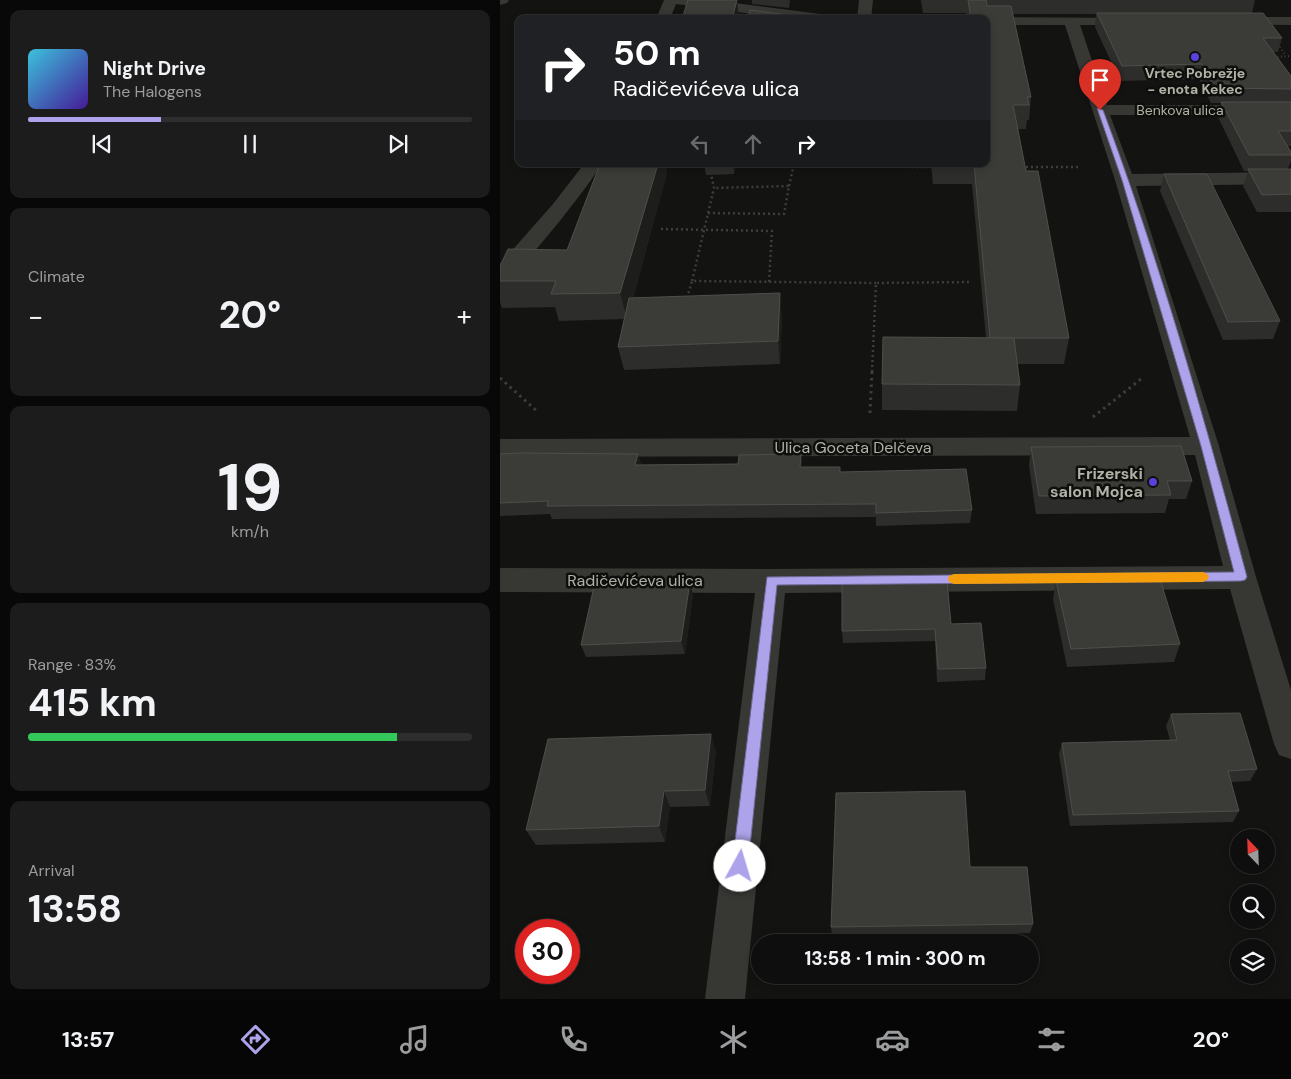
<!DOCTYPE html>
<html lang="en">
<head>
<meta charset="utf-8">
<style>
  body { margin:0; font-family:"DM Sans",sans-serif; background:#1c1c1c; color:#f1f3f6; height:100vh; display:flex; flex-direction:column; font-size:19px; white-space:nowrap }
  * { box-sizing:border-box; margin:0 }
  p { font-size:16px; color:#9b9c9e }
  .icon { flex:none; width:28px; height:28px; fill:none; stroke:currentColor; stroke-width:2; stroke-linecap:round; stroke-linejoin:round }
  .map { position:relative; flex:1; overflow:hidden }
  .drawer { display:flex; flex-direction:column; gap:10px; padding:10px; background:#080808; width:500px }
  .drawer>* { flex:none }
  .top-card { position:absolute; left:15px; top:15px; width:475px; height:152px; border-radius:10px; box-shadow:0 2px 8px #0003,0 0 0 1px #2e2e2e; background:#202124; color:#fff; overflow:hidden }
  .needle { width:32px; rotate:337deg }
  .buttons { position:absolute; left:730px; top:829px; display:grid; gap:10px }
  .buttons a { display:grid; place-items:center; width:45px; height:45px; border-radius:50%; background:#0e0e0e; box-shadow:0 2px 8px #0003,0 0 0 1px #2e2e2e; font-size:25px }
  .speed { position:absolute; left:15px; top:919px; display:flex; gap:10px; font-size:25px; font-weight:700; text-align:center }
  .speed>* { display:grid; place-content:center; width:65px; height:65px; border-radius:50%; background:#0e0e0e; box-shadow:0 2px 8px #0003,0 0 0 1px #2e2e2e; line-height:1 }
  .speed .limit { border:8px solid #d22; background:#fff; color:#111 }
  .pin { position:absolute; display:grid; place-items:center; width:42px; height:42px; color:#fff; margin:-51px -21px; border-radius:50% 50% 50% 0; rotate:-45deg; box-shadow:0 0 5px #0007 }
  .pin .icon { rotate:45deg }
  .me { position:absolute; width:55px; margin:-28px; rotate:6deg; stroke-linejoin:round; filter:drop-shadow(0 0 4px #0008) }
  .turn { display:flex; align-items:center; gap:18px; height:105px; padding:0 15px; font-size:22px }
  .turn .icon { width:65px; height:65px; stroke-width:2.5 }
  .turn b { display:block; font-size:35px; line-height:42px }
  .lanes { display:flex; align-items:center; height:48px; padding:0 15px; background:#0003; justify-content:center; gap:25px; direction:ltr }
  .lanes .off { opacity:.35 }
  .big { font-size:38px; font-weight:700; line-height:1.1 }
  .drawer .card { flex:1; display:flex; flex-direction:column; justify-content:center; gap:8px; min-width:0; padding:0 18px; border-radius:10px; background:#1c1c1c }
  .drawer .dial { align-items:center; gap:0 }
  .dial b { font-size:65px; line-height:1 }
  .song { display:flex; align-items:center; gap:15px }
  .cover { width:60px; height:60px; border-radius:8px; background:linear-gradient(135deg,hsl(190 70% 55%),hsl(260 70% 35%)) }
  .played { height:5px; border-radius:2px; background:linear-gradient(90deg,#aca3ea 30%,#2e2e2e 30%) }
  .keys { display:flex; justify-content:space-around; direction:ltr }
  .heat { display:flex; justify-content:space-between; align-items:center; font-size:28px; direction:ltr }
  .charge { height:8px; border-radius:4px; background:linear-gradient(90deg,#34c759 83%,#2e2e2e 0) }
  .trip { position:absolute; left:251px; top:934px; width:288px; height:50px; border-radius:25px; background:#0e0e0e; box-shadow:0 2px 8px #0003,0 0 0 1px #2e2e2e; font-weight:700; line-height:50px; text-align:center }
  .tabs { display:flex; height:80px; justify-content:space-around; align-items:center; background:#060606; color:#9b9c9e }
  .tabs .icon { width:35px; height:35px }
  .tabs .active { color:#aca3ea }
  .tabs b { font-size:22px; color:#f1f3f6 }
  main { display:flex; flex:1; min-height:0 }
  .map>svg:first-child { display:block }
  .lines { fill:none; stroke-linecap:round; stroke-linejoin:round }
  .path-far2 { stroke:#3e3f3a; stroke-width:2; stroke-dasharray:1 2.5; stroke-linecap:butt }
  .path-far1 { stroke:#3e3f3a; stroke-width:2.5; stroke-dasharray:2 3; stroke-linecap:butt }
  .path { stroke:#3e3f3a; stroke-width:3; stroke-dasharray:2.5 4; stroke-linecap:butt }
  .minor { fill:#373834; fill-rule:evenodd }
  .wall { fill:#2d2e2b }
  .shaded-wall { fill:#1d1d1c }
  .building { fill:#3b3c38; stroke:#4d4f49 }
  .route { fill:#aca3ea; stroke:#706a98 }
  .slow { fill:#f59e0b }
  .poi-dot { fill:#5742dc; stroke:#0e0e0d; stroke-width:2 }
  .labels { text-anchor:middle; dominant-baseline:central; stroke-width:5; stroke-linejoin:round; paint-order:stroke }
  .far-poi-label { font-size:14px; font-weight:bold; fill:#b0b2a5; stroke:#0e0e0d }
  .far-street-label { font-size:14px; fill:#b0b2a5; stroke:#0e0e0d }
  .street-label { font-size:16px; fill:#b0b2a5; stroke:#0e0e0d }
  .poi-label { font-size:16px; font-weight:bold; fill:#b0b2a5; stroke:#0e0e0d; text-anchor:end }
</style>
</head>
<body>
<main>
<section class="drawer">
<div class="card">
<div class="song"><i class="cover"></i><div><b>Night Drive</b><p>The Halogens</p></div></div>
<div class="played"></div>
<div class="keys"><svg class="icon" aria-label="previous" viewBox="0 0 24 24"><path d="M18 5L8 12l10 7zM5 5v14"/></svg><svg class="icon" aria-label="pause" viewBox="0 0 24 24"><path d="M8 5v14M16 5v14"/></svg><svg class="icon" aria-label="next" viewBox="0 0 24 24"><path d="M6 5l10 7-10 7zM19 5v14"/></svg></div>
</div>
<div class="card"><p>Climate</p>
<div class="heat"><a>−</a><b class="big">20°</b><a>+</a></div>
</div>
<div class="card dial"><b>19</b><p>km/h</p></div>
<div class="card"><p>Range · 83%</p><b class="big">415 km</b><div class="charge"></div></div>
<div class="card"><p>Arrival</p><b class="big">13:58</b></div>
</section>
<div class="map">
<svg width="791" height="999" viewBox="0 0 791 999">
  <rect width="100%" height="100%" fill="#131312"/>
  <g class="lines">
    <g class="path-far2">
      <polyline points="778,44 785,55"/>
      <polyline points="774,57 791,56"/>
    </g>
    <g class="path-far1">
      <polyline points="386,164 410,167 435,167"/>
      <polyline points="521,167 581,167"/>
      <polyline points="289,186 294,164"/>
      <polyline points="208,213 284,214 289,186 214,188"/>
      <polyline points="161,229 272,231 269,282"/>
      <polyline points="192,281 214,188 209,164"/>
      <polyline points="187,298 192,281 376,283"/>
      <polyline points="372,372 376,283 472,282"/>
    </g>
    <g class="path">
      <polyline points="0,378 38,412"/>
      <polyline points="370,413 372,371"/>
      <polyline points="593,417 641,379"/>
    </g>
    <g class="minor">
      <polygon points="0,0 9,0 7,3 0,5"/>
      <polygon points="164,0 210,0 328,15 335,19 291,19 176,4 170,19 156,19"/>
      <polygon points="359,0 373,0 371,19 357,19"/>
      <polygon points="486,17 637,18 639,21 637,24 632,25 580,25 607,105 791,105 791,115 610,115 632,174 791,172 791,184 636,186 719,446 756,577 791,690 791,759 779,755 774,744 730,589 285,593 245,999 205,999 255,593 0,592 0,568 271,569 723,566 695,455 0,457 0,439 690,437 615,180 565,25 486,25 486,19 480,19"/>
      <polygon points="733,17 791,17 791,25 728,24 726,21 728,18"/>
      <path d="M84,164h18c-28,42 -61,80 -94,118l-8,1v-19l53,-60z"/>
    </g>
  </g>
  <g class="wall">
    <polygon points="252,0 290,0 289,8 252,4"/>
    <polygon points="421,0 755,0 752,13 782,38 778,52 773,52 791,76 791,146 788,146 791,152 791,161 788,169 791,169 791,212 757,212 743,186 748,171 744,171 718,117 721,103 711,103 699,79 620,81 595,27 596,14 513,14 531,97 529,120 527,120 526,129 518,129 526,171 569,338 564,364 517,364 520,385 517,411 382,410 382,384 486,338 472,184 433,184 431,164 486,164 486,19 467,19 466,13 423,13"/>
    <polygon points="204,164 236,164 234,174 206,175"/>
    <polygon points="167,173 133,298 282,315 280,364 124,370 118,347 124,319 59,321 55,307 2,308 0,302 0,266 67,250"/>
    <polygon points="664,174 780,321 773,339 723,340 660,191"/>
    <polygon points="531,447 692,481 686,499 669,499 665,513 536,514 529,466"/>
    <polygon points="0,454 138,454 141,465 238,464 301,454 302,467 340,472 472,510 470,523 376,526 376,517 52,519 50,514 0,516"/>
    <polygon points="556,581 680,644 674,662 567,667 553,599"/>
    <polygon points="193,595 185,654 86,657 81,645"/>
    <polygon points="451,624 486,668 485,680 437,682 435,641 343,643 342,631"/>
    <polygon points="671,714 757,769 750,781 731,782 739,811 733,822 570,826 559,754 562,743 670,740 666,726"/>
    <polygon points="216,751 210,806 170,807 165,842 36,845 26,830"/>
    <polygon points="470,867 533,924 530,933 332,936 331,927"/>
  </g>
  <g class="shaded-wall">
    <polygon points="237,0 239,19 232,19"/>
    <polygon points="158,164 166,164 167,173 127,319 120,293"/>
    <polygon points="233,164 236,164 234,174"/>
    <polygon points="280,293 282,315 280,364 278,341"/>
    <polygon points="138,454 142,467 135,465"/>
    <polygon points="301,454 302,468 300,467"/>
    <polygon points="190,582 193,595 185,654 181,641"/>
    <polygon points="211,734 216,751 210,806 205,790"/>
    <polygon points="164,791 170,807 165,842 159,826"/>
  </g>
  <g class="building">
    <polygon points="188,0 237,0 232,19 182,19"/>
    <polygon points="468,0 486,0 487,6 511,6 531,97 527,97 529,105 513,105 526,171 538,171 569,338 490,338 474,164 486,164 486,19 471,19"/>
    <polygon points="250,10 287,15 287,19 248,19"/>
    <polygon points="597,13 763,13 782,38 763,38 791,76 791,89 715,88 702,64 622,66"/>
    <polygon points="721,102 791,102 791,131 778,131 791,152 791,155 749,155"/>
    <polygon points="100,164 158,164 120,293 51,294 56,281 0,281 0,266 8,249 67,250"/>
    <polygon points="748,169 791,169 791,194 762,195"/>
    <polygon points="664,174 707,174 780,321 728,322"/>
    <polygon points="280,293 278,341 118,347 129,298"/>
    <polygon points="383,337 514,338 520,385 382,384"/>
    <polygon points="681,446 692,481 667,481 671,495 539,496 531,447"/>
    <polygon points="19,453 138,454 135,465 238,464 239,455 301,454 300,467 340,467 340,472 466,469 472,510 376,513 376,504 47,506 48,501 0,503 0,454"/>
    <polygon points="659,576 680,644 571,649 556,581"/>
    <polygon points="447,581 451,624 481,623 486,668 438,669 435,629 342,631 342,582"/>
    <polygon points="95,582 190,582 181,641 81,645"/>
    <polygon points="740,713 757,769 728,771 739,811 573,815 562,743 677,740 671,714"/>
    <polygon points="211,734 205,790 164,791 159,826 26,830 48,739"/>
    <polygon points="465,791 470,867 527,867 533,924 331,927 336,793"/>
  </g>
  <path class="route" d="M597,108l6,2c57,152 102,310 144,467l-2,3 -4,1 -464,4 -29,281 -3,5 -5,2 -6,-2 -2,-5 35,-289 467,-5 -33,-126 -79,-266z"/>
  <polygon class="slow" points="703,572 707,574 709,577 707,580 703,582 454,584 449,582 448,579 449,576 454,574"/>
  <g class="poi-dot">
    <circle cx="695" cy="57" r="5"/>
    <circle cx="653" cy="482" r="5"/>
  </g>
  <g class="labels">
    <g class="far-poi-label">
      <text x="695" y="73">Vrtec Pobrežje<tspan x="695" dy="16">- enota Kekec</tspan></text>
    </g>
    <g class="far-street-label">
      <text x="680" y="110">Benkova ulica</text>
    </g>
    <g class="street-label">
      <text x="353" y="447">Ulica Goceta Delčeva</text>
      <text x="135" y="580">Radičevićeva ulica</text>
    </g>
    <g class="poi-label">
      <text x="643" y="473">Frizerski<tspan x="643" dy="18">salon Mojca</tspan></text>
    </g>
  </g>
</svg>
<div class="buttons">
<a><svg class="needle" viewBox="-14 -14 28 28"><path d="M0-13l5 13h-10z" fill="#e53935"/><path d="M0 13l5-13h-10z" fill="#9b9c9e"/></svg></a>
<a><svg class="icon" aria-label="search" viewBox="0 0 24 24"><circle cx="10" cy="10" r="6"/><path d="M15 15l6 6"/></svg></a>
<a><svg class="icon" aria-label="layers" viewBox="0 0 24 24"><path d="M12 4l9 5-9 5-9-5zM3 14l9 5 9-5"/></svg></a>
</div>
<div class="speed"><div class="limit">30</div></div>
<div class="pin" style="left:600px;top:110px;background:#d93025"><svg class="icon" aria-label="arrive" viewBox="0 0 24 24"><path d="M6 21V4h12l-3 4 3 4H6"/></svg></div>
<svg class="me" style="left:240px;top:866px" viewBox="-20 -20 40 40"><circle r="19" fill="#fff"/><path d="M0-13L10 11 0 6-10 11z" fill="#aca3ea"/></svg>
<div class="trip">13:58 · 1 min · 300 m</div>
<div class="top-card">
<div class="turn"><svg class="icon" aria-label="right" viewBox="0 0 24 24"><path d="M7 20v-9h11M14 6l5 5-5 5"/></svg><div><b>50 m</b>Radičevićeva ulica</div></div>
<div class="lanes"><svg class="icon off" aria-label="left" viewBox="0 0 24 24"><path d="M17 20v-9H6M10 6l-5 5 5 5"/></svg><svg class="icon off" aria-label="ahead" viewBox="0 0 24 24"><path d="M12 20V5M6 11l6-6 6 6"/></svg><svg class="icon" aria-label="right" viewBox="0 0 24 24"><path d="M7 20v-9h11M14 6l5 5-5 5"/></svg></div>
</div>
</div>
</main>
<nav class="tabs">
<b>13:57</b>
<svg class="icon active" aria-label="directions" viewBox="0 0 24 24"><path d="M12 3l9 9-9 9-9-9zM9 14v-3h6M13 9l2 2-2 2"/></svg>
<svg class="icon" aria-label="music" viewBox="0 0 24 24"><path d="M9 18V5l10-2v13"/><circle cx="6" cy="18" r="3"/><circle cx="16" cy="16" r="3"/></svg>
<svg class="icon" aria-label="phone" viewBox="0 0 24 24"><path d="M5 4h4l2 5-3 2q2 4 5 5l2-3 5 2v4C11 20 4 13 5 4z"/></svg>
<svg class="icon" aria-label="climate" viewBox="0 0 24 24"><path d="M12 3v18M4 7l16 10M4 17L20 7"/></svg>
<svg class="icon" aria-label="car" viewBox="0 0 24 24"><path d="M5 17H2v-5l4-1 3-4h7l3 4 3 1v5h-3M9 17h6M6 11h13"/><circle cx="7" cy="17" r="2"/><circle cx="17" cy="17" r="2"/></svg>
<svg class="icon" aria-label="filters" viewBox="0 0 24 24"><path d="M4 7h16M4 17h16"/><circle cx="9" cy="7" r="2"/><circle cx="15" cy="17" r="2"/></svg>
<b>20°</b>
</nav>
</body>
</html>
